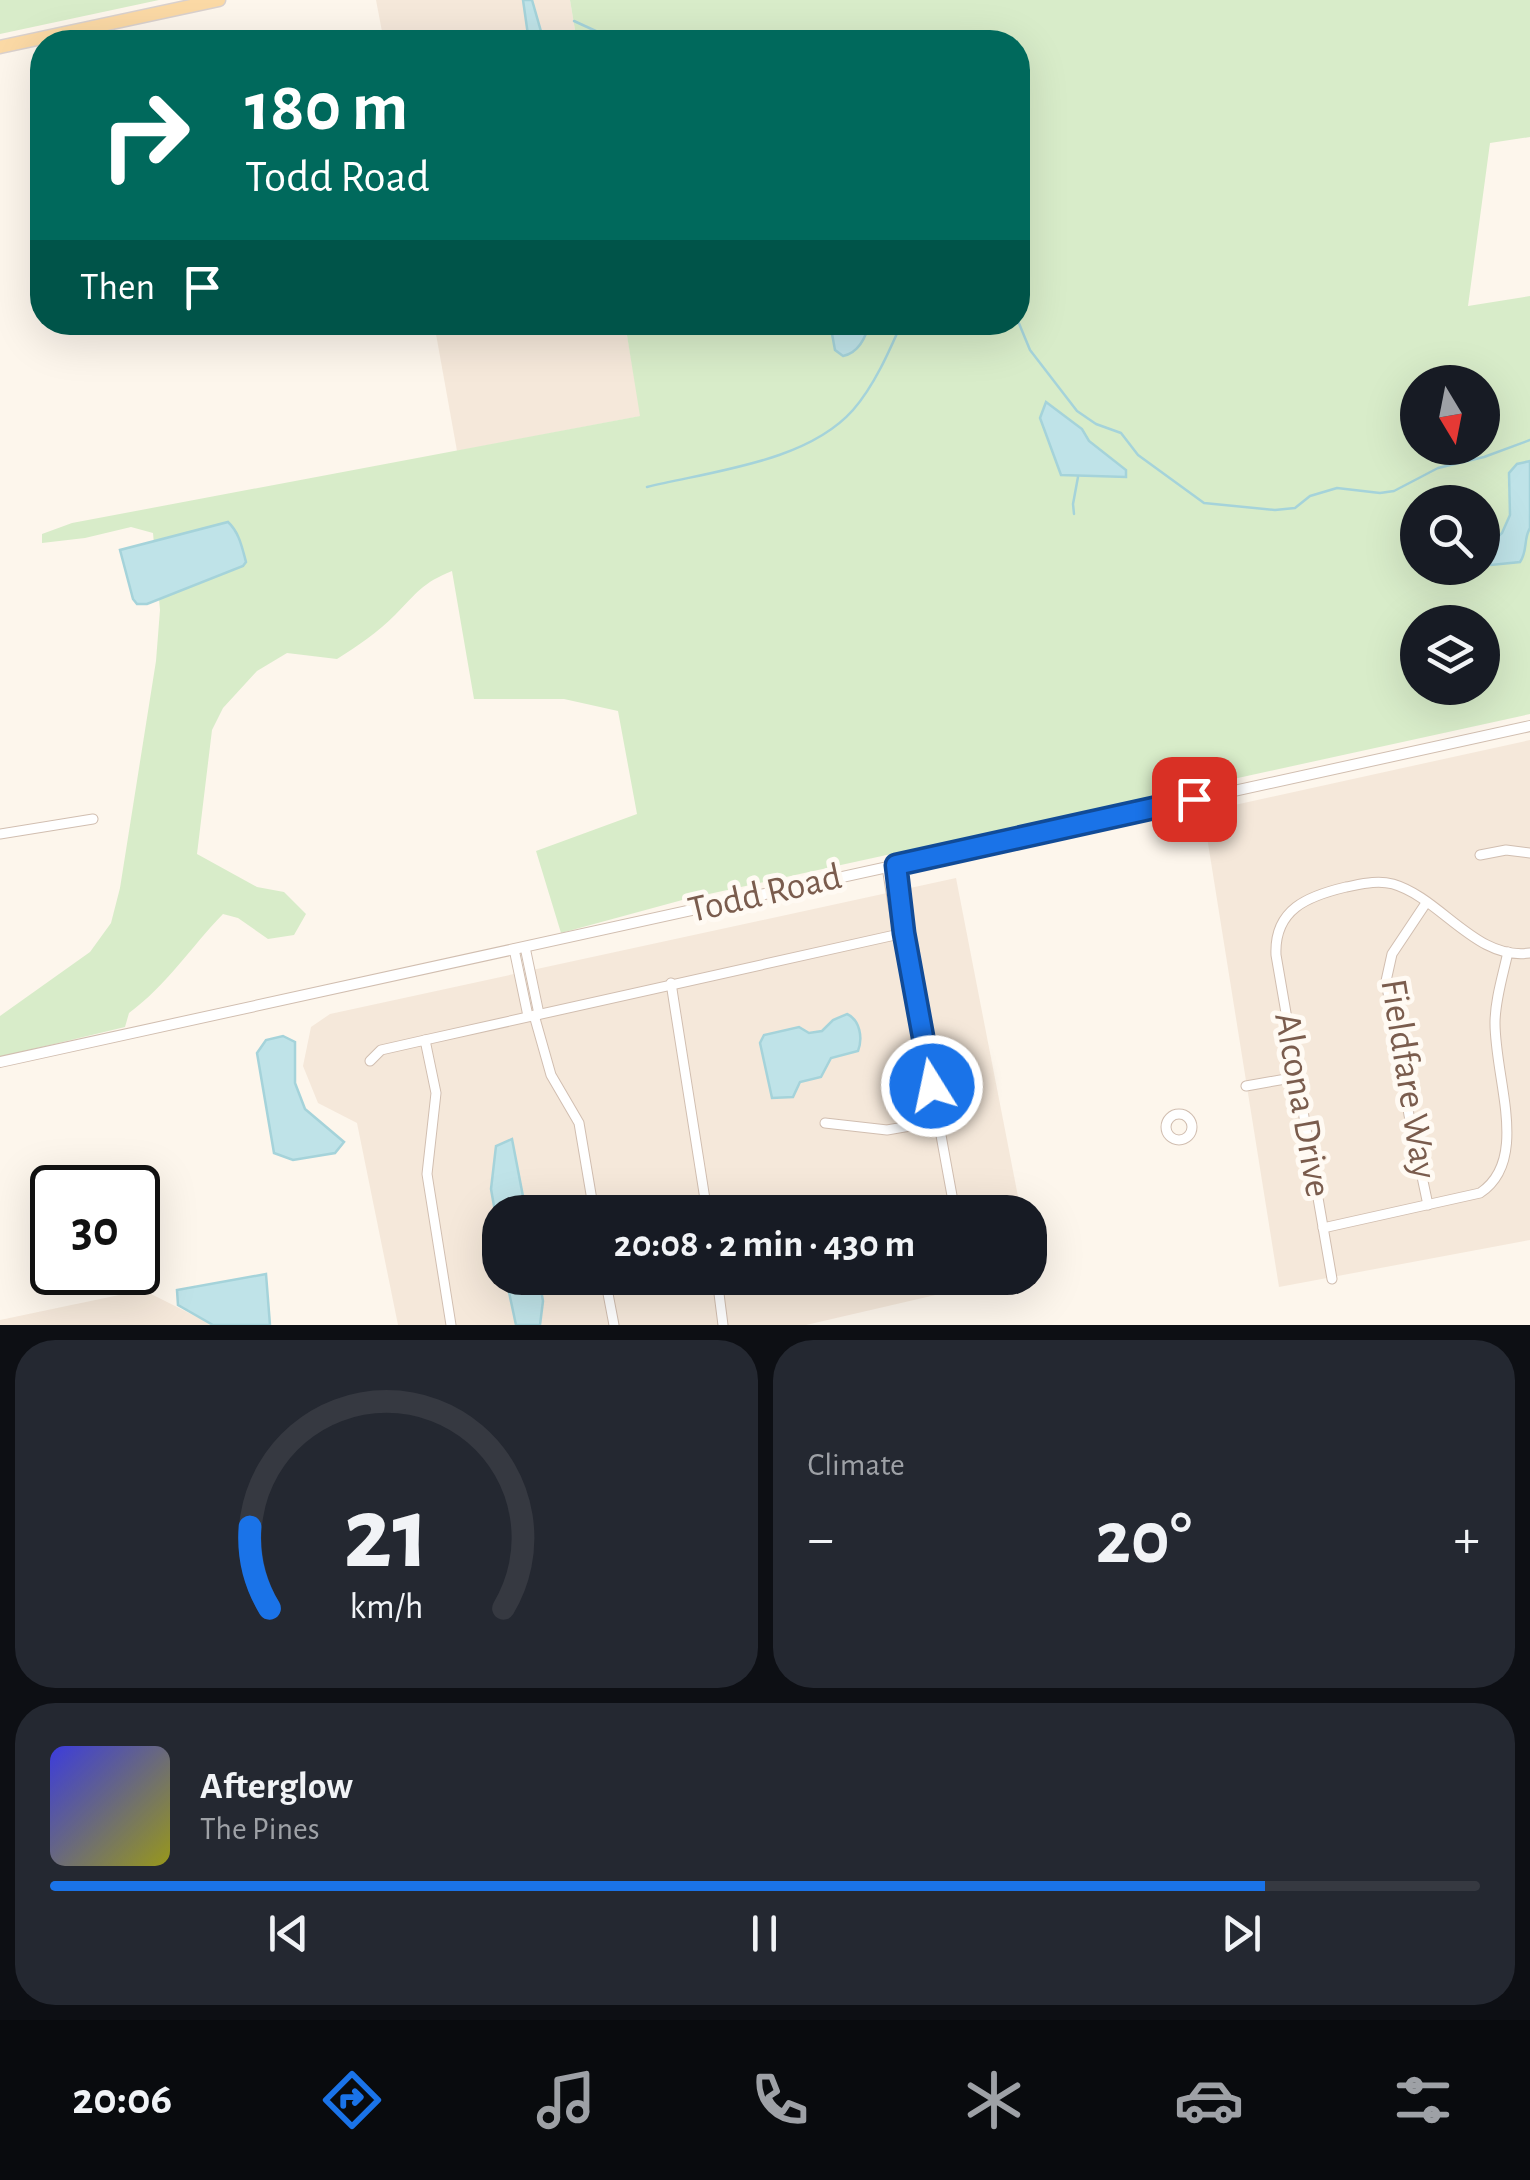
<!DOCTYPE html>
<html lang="en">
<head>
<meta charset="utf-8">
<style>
  body { margin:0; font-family:"Alegreya Sans",sans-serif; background:#242831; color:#f1f3f6; height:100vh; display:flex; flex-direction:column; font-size:38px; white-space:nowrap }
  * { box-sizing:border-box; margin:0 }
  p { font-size:32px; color:#9ea1a6 }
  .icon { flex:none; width:55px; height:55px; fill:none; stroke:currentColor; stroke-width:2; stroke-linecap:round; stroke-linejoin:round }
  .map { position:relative; height:1325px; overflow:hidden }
  .side { display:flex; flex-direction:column; gap:15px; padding:15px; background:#0d0f14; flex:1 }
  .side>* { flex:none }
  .top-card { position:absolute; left:30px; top:30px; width:1000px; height:305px; border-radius:40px; box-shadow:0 10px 40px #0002; background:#00695c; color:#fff; overflow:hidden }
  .needle { width:65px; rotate:170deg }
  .buttons { position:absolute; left:1400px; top:365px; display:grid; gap:20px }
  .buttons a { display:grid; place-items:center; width:100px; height:100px; border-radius:50%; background:#171b24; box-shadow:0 10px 40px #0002; font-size:50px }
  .speed { position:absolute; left:30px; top:1165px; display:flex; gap:20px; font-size:50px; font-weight:700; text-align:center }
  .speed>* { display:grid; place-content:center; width:130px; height:130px; border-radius:50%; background:#171b24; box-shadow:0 10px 40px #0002; line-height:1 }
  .speed .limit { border:5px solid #111; border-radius:15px; background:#fff; color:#111 }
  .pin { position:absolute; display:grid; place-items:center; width:85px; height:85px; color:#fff; margin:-42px; border-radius:20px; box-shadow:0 5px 15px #0006 }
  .me { position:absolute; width:110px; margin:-55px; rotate:350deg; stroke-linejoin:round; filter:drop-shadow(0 0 8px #0008) }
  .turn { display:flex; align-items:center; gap:35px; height:210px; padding:0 50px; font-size:45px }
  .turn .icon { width:130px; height:130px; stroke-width:2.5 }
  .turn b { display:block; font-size:70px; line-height:85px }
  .then { display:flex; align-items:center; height:95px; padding:0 50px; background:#0003; gap:20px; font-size:38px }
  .big { font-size:75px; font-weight:600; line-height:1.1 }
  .side .tile { flex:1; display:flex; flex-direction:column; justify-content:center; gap:15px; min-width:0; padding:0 35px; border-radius:40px; background:#242831 }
  .side .dial { align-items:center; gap:0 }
  .dial svg { height:260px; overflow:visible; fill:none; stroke:#363941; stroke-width:7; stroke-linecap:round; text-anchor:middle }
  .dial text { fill:#f1f3f6; stroke:none }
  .song { display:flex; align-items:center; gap:30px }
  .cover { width:120px; height:120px; border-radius:15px; background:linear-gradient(135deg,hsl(240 70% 55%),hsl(60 70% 35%)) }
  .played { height:10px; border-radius:5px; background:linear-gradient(90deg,#1a73e8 85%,#363941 85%) }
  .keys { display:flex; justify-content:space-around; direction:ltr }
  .heat { display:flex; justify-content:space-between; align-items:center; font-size:55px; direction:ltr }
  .side .tiles { flex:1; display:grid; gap:15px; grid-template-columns:1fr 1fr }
  .tile:last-child { grid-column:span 2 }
  .trip { position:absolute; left:482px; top:1195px; width:565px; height:100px; border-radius:40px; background:#171b24; box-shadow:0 10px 40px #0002; font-weight:600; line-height:100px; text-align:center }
  .dock { display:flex; height:160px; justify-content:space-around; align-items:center; background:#090b0e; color:#9ea1a6 }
  .dock .icon { width:70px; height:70px }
  .dock .active { color:#1a73e8 }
  .dock b { font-size:45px; color:#f1f3f6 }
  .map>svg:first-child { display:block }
  .residential { fill:#f5e8da }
  .green { fill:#d8ecc9; fill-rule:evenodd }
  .water { fill:#bfe3e8; stroke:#a5d3da; stroke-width:2.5 }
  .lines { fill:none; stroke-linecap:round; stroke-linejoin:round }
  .stream { stroke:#a5d3da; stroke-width:2.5 }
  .minor-casing { stroke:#d1beb0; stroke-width:11 }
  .tertiary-casing { stroke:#d1beb0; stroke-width:12 }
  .primary-casing { stroke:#dad1cd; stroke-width:15 }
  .minor { stroke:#fff; stroke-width:9 }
  .tertiary { stroke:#fff; stroke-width:10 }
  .primary { stroke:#fbd9a5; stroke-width:12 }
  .route-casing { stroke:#114b97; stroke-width:25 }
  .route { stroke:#1a73e8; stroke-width:18 }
  .labels { text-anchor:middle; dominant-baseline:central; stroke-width:10; stroke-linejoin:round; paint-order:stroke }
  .street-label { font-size:38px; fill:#7a5c4d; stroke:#fffaf3 }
</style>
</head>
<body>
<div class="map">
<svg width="1530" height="1325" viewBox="0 0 1530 1325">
  <rect width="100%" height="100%" fill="#fdf6ec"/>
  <g class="residential">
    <polygon points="376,0 570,0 577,42 384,42"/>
    <polygon points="434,323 625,323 641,416 457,451"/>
    <polygon points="1530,740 1530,1240 1279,1287 1203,812"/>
    <polygon points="956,878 1021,1212 500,1212 500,1278 1009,1278 806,1325 398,1325 357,1123 318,1103 303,1066 311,1027 330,1014"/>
    <polygon points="143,1290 213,1325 0,1325 0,1320"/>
  </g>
  <g class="green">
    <polygon points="0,0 159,0 0,34"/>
    <path d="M570,0h960v137l-40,6 -22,163 62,-10v418l-844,185 -125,34 -25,-82 101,-37 -19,-103 -54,-12h-90l-22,-128c-30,12 -35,22 -57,44 -17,17 -37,31 -58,44l-50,-6 -30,18 -34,37 -11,22 -15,124 60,33 27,5 22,22 -12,21 -26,4 -30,-21 -15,-4c-32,33 -57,72 -94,99l-4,14 -125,30v-41l90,-64 21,-29 9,-35 36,-227 4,-51 -7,-77 -22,-6 -46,11 -43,5v-9l30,-11 568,-107 -15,-93 393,-1v-280h-441zM1418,382h64v66h-64zM1418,502h64v66h-64zM1418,622h64v66h-64z"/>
  </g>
  <g class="water">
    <polygon points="523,0 532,0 544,42 529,42"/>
    <path d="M830,323l39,-1v1c-3,15 -11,30 -26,33l-8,-6z"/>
    <polygon points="1046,402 1082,429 1089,441 1126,470 1126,477 1061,475 1040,418"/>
    <path d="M1530,461v67c-7,12 -2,23 -10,34l-29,3 -7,-7 -1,-8 19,-17 8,-18 -1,-42 8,-9z"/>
    <path d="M228,522c11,10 14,25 18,40l-3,4 -96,38h-10l-4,-5 -13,-49z"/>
    <path d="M847,1014c13,6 16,24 11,37l-27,7 -10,19 -21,5 -7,15 -21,1 -12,-55 4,-8 35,-8 10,6 13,-2 11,-11z"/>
    <polygon points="283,1036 295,1042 295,1083 305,1109 344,1142 335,1153 293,1160 274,1153 257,1053 266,1040"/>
    <polygon points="512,1139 526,1212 500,1212 500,1240 491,1189 496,1146"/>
    <polygon points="266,1274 270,1325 213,1325 178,1305 177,1290"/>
    <polygon points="506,1278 539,1278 543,1301 540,1325 516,1325"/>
  </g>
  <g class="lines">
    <g class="stream">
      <polyline points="574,21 598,32 609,42"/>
      <polyline points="1018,321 1030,350 1077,411 1096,424 1121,433 1138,455 1204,503 1275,510 1295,508 1310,496 1337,488 1380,493 1394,491 1438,468 1484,457 1530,440"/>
      <path d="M647,487c65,-16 160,-25 206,-77 21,-24 36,-58 49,-88"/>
      <polyline points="1074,514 1073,504 1078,477"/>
    </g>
    <defs>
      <g id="minor">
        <polyline points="0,834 93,819"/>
        <polyline points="1480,855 1506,850 1530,853"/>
        <polyline points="887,867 896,922 904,933 896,865"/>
        <polyline points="1426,903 1392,954 1386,981 1409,1115 1428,1205"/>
        <polyline points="525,947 539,1014"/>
        <polyline points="514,949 528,1016"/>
        <polyline points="671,983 707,1212"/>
        <polyline points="534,1015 551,1075 579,1123 594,1212"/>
        <polyline points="425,1040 904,933 955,1212"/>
        <polyline points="370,1061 381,1050 425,1040 436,1093 427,1174 451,1325"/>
        <polyline points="1246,1086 1297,1077"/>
        <circle cx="1179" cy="1127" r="13"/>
        <polyline points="825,1123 887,1130 939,1121"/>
        <path d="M1323,1228l157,-35c50,-33 15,-113 15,-170 0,-23 8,-48 13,-71"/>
        <polyline points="605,1278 614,1325"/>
        <polyline points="717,1278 723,1325"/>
        <path d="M1332,1279l-56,-324c-2,-46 32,-59 70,-68 16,-3 31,-7 47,-3 48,14 83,77 137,69"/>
      </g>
      <polyline id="tertiary" points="0,1062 1530,726"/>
      <polyline id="primary" points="0,47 219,0"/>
    </defs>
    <use href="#minor" class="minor-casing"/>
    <use href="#tertiary" class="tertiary-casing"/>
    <use href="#primary" class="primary-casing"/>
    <use href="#minor" class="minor"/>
    <use href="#tertiary" class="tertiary"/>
    <use href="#primary" class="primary"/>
  </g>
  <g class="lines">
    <defs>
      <polyline id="route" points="932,1086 904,933 896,865 1194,799"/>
    </defs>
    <use href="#route" class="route-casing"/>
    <use href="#route" class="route"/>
  </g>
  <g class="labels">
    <g class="street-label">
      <text transform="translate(765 894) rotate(-13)">Todd Road</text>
      <text transform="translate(1408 1079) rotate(81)">Fieldfare Way</text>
      <text transform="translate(1302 1105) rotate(80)">Alcona Drive</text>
    </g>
  </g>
</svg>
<div class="buttons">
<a><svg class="needle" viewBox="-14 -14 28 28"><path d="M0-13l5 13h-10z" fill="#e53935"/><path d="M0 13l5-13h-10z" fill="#9ea1a6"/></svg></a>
<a><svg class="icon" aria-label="search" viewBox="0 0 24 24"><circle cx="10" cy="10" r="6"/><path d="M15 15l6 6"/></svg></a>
<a><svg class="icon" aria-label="layers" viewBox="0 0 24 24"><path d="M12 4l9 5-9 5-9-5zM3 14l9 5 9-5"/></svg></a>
</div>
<div class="speed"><div class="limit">30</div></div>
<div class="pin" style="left:1194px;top:799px;background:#d93025"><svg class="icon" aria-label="arrive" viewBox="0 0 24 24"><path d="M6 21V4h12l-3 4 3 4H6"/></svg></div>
<svg class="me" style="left:932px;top:1086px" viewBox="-20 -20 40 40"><circle r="17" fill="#1a73e8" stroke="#fff" stroke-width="3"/><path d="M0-11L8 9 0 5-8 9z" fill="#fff"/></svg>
<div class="trip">20:08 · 2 min · 430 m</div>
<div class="top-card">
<div class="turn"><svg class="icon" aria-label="right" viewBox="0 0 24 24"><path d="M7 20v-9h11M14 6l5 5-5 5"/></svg><div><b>180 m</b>Todd Road</div></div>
<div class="then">Then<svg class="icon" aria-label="arrive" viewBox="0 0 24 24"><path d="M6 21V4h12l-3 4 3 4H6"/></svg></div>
</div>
</div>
<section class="side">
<div class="tiles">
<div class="tile dial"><svg viewBox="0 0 100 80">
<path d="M14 69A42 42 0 1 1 86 69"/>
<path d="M14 69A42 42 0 0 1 8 44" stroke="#1a73e8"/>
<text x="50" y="56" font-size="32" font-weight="700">21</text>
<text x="50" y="72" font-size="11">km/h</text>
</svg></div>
<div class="tile"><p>Climate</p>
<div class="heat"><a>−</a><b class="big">20°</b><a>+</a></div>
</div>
<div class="tile">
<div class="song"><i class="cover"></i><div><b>Afterglow</b><p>The Pines</p></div></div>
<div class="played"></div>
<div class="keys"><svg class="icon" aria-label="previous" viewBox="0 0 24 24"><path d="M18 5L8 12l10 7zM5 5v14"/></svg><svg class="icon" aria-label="pause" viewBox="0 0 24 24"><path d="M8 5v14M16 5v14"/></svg><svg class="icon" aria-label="next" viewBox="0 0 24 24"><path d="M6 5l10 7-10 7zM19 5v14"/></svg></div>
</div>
</div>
</section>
<nav class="dock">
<b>20:06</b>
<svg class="icon active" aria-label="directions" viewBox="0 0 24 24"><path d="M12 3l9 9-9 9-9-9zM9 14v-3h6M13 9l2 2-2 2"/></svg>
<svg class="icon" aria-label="music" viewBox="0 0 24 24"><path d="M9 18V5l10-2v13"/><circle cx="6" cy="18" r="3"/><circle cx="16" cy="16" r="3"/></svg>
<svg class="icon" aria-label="phone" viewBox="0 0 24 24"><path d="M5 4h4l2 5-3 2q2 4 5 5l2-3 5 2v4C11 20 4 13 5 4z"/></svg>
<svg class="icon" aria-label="climate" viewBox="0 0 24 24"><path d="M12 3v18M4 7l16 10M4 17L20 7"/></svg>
<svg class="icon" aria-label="car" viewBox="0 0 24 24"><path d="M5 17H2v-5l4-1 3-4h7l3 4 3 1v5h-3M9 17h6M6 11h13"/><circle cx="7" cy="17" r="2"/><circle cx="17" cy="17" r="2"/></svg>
<svg class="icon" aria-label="filters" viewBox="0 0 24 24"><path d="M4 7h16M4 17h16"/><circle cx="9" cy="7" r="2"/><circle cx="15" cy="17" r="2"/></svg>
</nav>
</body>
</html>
